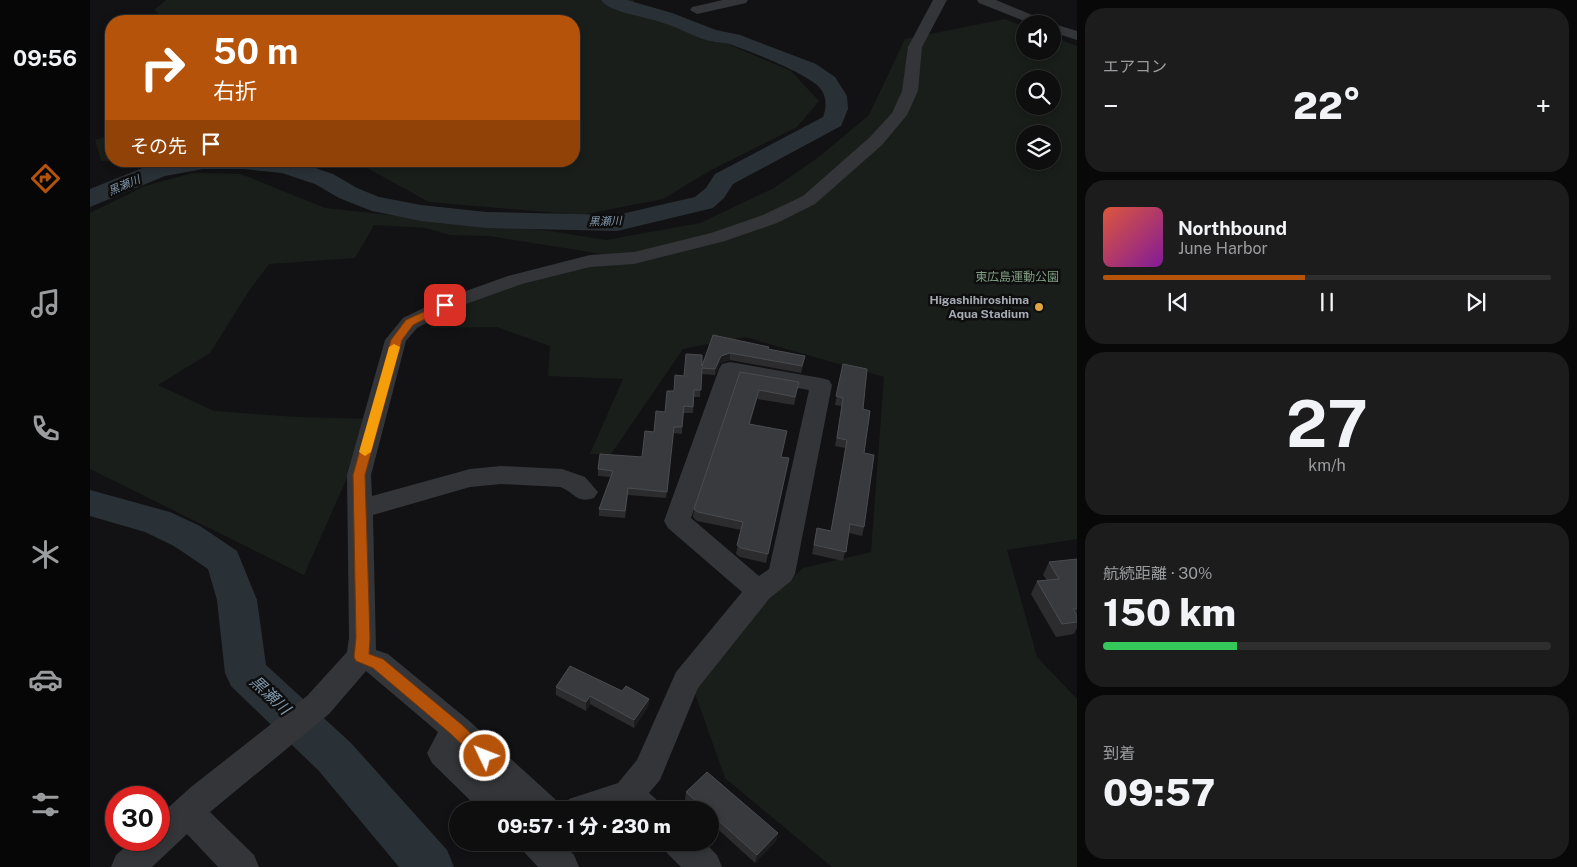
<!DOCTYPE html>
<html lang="ja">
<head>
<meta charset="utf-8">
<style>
  body { margin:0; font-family:"Public Sans","Noto Sans JP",sans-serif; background:#1c1c1d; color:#f1f3f6; height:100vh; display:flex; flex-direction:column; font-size:19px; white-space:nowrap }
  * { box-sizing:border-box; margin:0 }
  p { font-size:16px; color:#9b9c9e }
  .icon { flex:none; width:28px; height:28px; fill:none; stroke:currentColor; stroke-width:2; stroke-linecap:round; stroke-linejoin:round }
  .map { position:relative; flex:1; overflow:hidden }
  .details { display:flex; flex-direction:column; gap:8px; padding:8px; background:#080808; width:500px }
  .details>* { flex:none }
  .hud { position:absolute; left:15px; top:15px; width:475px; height:152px; border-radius:20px; box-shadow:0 2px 8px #0003,0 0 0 1px #2e2e2f; background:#b45309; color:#fff; overflow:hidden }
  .buttons { position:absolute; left:926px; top:15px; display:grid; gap:10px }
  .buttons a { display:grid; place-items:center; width:45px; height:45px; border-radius:50%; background:#0e0e0f; box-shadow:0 2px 8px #0003,0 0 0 1px #2e2e2f; font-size:25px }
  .speed { position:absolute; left:15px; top:786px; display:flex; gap:10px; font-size:25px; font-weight:700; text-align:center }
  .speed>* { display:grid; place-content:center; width:65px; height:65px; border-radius:50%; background:#0e0e0f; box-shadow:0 2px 8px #0003,0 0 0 1px #2e2e2f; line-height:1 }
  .speed .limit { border:8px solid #d22; background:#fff; color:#111 }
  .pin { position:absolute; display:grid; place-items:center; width:42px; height:42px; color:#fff; margin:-21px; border-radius:10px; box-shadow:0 2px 8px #0006 }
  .me { position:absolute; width:55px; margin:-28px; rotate:313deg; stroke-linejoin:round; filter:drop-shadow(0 0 4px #0008) }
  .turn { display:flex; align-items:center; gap:18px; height:105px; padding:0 25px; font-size:22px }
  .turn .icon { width:65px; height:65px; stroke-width:2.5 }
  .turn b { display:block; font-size:35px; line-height:42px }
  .then { display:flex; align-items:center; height:48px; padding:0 25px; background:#0003; gap:10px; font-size:19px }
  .big { font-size:38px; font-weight:800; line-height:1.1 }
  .details .card { flex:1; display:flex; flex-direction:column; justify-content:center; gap:8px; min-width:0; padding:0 18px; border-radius:20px; background:#1c1c1d }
  .details .dial { align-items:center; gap:0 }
  .dial b { font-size:65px; line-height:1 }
  .song { display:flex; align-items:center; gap:15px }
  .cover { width:60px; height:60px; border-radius:8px; background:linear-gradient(135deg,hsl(10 70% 55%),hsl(290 70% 35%)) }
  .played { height:5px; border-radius:2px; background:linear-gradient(90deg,#b45309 45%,#2e2e2f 45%) }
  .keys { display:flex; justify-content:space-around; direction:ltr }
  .heat { display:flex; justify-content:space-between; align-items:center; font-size:28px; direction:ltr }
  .charge { height:8px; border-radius:4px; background:linear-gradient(90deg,#34c759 30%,#2e2e2f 0) }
  .trip { position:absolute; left:359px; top:801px; width:270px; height:50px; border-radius:25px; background:#0e0e0f; box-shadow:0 2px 8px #0003,0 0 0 1px #2e2e2f; font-weight:800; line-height:50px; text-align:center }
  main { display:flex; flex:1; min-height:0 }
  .tabs { display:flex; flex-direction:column; width:90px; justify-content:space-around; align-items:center; background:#060606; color:#9b9c9e }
  .tabs .icon { width:35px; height:35px }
  .tabs .current { color:#b45309 }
  .tabs b { font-size:22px; color:#f1f3f6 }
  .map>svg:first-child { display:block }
  .green { fill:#191e1a; fill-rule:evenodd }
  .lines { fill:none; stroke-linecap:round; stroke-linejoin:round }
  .river { fill:#2a3136; fill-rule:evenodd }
  .minor { fill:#343538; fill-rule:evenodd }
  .wall { fill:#2c2c2f }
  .shaded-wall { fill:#1c1c1e }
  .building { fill:#393a3d; stroke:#4a4c50 }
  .route { fill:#b45309; stroke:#753606 }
  .slow { fill:#f59e0b }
  .poi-dot { fill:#dda641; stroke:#0e0e0f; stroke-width:2 }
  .labels { text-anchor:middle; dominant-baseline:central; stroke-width:5; stroke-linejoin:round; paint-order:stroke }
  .far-water-label { font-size:11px; font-style:italic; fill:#8097ab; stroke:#0e0e0f }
  .park-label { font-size:12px; fill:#7e9c80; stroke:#0e0e0f }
  .poi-label { font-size:12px; font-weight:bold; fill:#a5aab3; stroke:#0e0e0f; text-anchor:end }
  .near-water-label { font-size:16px; font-style:italic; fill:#8097ab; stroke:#0e0e0f }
</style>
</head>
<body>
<main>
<nav class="tabs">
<b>09:56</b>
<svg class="icon current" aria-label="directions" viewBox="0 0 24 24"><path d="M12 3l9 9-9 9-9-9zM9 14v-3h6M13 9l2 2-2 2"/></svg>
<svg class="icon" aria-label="music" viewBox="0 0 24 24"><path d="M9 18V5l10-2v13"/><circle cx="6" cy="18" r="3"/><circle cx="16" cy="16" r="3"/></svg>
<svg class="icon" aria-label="phone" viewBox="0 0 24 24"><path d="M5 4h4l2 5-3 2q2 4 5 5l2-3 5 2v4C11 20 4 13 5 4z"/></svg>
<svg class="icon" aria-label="climate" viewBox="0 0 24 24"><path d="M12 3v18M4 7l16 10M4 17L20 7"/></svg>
<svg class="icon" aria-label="car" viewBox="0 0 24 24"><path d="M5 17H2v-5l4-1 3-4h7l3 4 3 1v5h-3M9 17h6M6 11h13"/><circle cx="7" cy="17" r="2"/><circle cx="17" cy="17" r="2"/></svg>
<svg class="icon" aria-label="filters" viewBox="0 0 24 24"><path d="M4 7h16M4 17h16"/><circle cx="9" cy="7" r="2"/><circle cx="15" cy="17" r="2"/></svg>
</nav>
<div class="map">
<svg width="987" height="867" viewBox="0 0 987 867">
  <rect width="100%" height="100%" fill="#121214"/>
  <g class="green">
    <polygon points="76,0 544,0 544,4 701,71 729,101 707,127 621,170 573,199 491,215 339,202 266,162 167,161 484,161 484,21 77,21 64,10"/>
    <path d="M915,19l20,8v24h27l1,-14 24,9v493l-70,11 30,107 40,42v168h-245l-107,-89 -32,-90 38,-53 72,-67 68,-16 13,-175 -139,-40 -62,12 -72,105h-21l33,-75 -75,-3 2,-30 -53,-19 -66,1 -1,-23 117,-38 61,-12 -119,-19 -39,-1 -24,-7 -52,-3 -19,33 -86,6 -20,27 -39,62 -52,32 56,26 83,6 76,2 -69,156 -214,-106v-256l55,-27 47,-13 49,1 84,34 99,11 126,12 56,9 94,-17 74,-35 46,-32 49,-41 36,-76zM935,79h27v27h-27zM935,134h27v27h-27z"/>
    <polygon points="21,135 21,161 11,161 5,140"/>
  </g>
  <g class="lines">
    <g class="river">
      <path d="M511,0h26l45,13 44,17 24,5 76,29 19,13 12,19 1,13 -7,17 -108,58 -9,14 -11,10 -96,23 -131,-3 -65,-7 -49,-10 -33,-13 -24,-14 -33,-11 -39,-4h-40l-38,7 -75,31v-18l60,-24 16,-4h129l38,13 24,14 22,9 42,8 65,7 131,3 78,-18 11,-9 9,-14 108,-57c4,-10 4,-23 -5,-31 -15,-14 -68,-35 -89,-42 -9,-2 -18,-2 -26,-5 -16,-6 -31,-14 -46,-18 -15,-5 -48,-9 -56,-21z"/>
      <polygon points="0,490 80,512 110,526 147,551 167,600 176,665 261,743 357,850 364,867 309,867 229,771 141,686 135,673 127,600 118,569 84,546 55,532 0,516"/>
    </g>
    <g class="minor">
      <polygon points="633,0 658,0 656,3 607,14 600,10 602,7"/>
      <path d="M843,0h14l-25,47 -4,44 -11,24 -25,30 -67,59 -38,19 -52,18 -91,23 -44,3 -68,17 -70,25 -35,19 -11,13 -35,134 1,21 98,-27 31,-3 61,3 23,8 13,15 -4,6c-19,6 -19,-6 -34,-11l-59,-3 -31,3 -97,28 3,135 12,4 79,65 88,80 4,11h-79l-48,-47 -5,-10 11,-21 -72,-61 -37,43 -119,98 44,43 5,12h-41l-31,-33 -35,33h-41l5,-12 17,-15h26v-24l32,-29 116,-91 40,-44 2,-14 -2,-163 38,-135 18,-22 35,-17 70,-25 82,-21 44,-3 77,-19 52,-18 40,-19 67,-59 22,-24 10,-22 6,-44z"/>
      <polygon points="887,0 906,0 961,23 987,31 987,40 962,32 962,24 942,24 889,3"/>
      <path d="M640,362l91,16 8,2 3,5 -37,189 -4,7 -22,18 -71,89 -38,92 -11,13 7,6 4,11h-95l4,-11 49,-16 19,-23 39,-88 66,-80 -74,-64 -4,-7 55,-152 3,-5zM648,378l71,12 -40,179 -10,7 -68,-58z"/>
      <polygon points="430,842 471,842 484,855 489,867 448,867 435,853"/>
      <polygon points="572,842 614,842 627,855 632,867 591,867 577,853"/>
    </g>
  </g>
  <g class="wall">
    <polygon points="623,335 679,350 715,356 711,373 640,360 630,363 625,375 611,374 610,397 604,397 603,413 593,413 592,434 583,433 576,498 538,495 535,518 509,516 509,509 521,477 508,476 508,469 552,457 564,432 575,412 584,391 594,376 612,366"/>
    <polygon points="753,364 773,409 774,527 772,536 759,533 753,561 722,554 727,528 741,531 751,473 755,448 745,446 752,406 745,405"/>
    <polygon points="650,372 709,382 704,405 667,399 660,424 697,431 691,457 697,467 676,563 650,557 646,554 651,530 607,521 603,517 604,509"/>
    <polygon points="987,559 987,628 984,634 966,637 941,594 947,581 957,580 953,575 959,562"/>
    <polygon points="466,687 532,691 559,699 558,707 544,728 500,704 496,711 466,695"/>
    <polygon points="596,792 688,833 686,841 665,863 620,822 620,810 606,810 595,800"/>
  </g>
  <g class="shaded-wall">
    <polygon points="640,353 640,360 630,363 625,375 625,369 631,356"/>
    <polygon points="669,390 667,399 658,432 659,424"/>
    <polygon points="500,696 500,704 496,711 496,702"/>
    <polygon points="559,699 558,707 544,728 544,720"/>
    <polygon points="688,833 686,841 665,863 667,855"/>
  </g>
  <g class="building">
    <polygon points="623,335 679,347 678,349 715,356 712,366 640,353 631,356 625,369 612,368 611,390 604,390 603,407 594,406 592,427 584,427 577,492 538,488 535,511 509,509 523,471 508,469 510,454 552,457 555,431 564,432 566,411 575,412 577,391 584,391 585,375 594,376 596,354 612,355 612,366"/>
    <polygon points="753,364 777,369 773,409 780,411 774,453 784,455 774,527 760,524 756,552 724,545 727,528 741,531 753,464 757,440 747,438 753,398 746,396"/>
    <polygon points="650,372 709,382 705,397 669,390 659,424 697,431 691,457 699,458 678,554 651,548 647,545 653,522 608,512 604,509"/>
    <polygon points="987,559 987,609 983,609 987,616 987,622 972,624 947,581 969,579 959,562"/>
    <polygon points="480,666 532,691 536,686 559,699 544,720 500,696 496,702 466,687"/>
    <polygon points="617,772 688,833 667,855 620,813 620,810 616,810 596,792"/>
  </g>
  <polygon class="route" points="355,302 359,303 359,307 323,325 312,340 275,475 280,638 279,654 293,659 371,724 400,751 402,756 400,761 395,763 389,761 361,734 283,668 266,661 264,657 266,638 263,475 301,340 316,320"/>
  <polygon class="slow" points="304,344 310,347 281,452 275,456 269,452 299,347"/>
  <circle class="poi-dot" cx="949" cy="307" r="5"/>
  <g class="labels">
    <g class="far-water-label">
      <text transform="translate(34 185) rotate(-23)">黒瀬川</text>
      <text transform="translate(515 221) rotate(-2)">黒瀬川</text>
    </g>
    <g class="park-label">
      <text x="927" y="277">東広島運動公園</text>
    </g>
    <g class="poi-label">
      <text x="939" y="300">Higashihiroshima<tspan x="939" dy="14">Aqua Stadium</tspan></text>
    </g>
    <g class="near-water-label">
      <text transform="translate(180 695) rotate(43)">黒瀬川</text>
    </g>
  </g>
</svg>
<div class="buttons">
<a><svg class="icon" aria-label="sound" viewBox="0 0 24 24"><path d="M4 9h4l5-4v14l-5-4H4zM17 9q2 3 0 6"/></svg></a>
<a><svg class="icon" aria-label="search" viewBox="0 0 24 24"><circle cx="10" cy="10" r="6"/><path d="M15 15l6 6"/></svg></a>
<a><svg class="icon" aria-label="layers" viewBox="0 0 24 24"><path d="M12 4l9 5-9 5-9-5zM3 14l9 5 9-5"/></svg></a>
</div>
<div class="speed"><div class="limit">30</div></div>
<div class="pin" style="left:355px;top:305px;background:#d93025"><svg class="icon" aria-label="arrive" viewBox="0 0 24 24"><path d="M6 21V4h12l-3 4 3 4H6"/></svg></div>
<svg class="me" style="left:395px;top:756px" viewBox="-20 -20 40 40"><circle r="17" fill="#b45309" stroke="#fff" stroke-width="3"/><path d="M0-11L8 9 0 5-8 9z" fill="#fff"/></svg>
<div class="trip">09:57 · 1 分 · 230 m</div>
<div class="hud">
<div class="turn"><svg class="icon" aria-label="right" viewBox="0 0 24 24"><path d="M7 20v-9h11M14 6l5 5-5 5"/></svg><div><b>50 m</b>右折</div></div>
<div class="then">その先<svg class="icon" aria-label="arrive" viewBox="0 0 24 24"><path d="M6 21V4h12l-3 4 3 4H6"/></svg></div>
</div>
</div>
<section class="details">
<div class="card"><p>エアコン</p>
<div class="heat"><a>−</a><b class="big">22°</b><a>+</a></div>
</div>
<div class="card">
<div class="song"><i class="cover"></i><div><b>Northbound</b><p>June Harbor</p></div></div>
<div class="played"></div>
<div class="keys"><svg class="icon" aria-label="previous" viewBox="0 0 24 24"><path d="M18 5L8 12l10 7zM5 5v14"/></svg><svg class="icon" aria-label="pause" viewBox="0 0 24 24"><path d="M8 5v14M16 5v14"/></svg><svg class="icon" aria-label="next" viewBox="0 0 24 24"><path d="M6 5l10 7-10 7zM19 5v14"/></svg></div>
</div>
<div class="card dial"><b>27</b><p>km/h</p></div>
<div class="card"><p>航続距離 · 30%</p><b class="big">150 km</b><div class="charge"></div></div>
<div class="card"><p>到着</p><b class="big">09:57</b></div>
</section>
</main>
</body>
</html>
